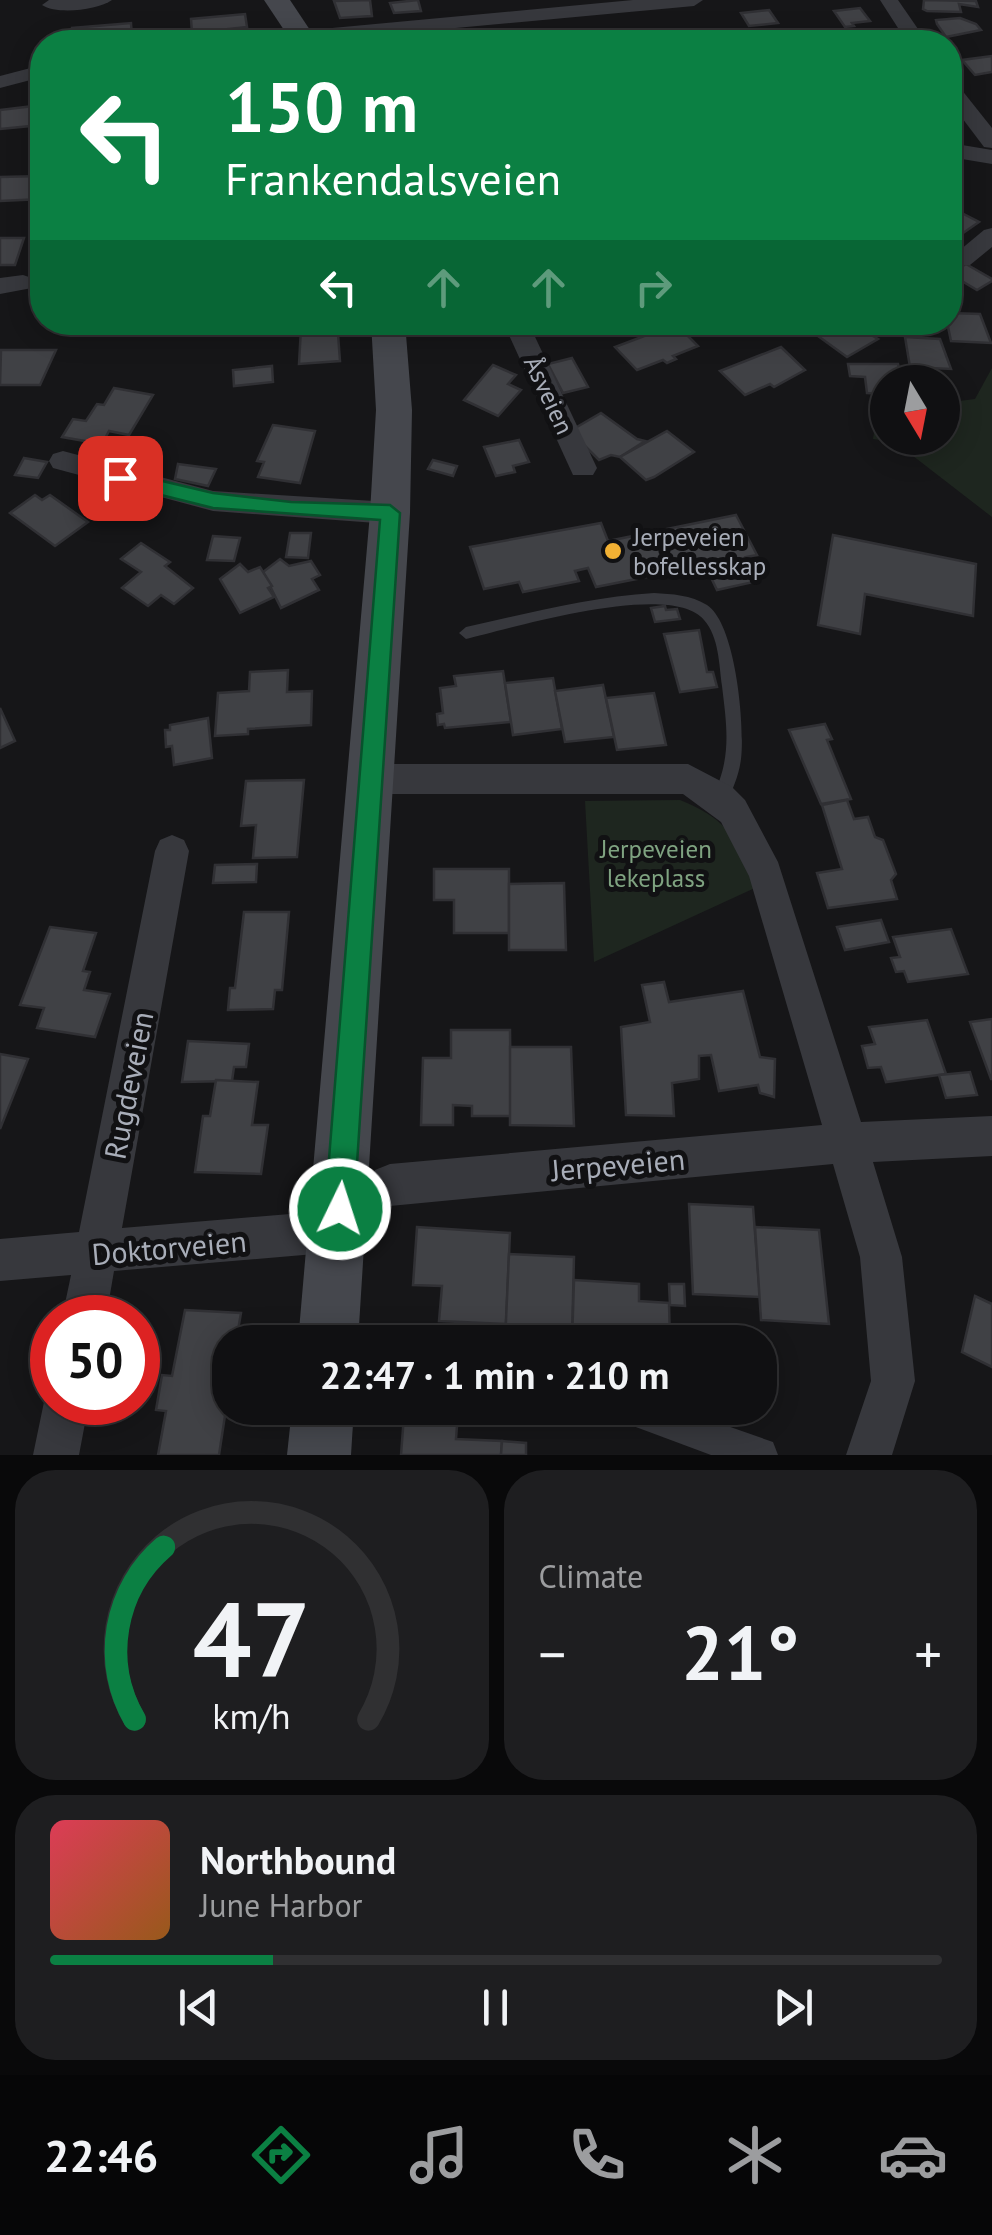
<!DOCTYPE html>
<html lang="en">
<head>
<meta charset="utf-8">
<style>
  body { margin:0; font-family:"PT Sans",sans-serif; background:#1e1e20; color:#f1f3f6; height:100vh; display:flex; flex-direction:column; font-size:38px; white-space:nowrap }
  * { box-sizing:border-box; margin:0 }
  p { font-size:32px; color:#9c9d9f }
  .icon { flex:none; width:55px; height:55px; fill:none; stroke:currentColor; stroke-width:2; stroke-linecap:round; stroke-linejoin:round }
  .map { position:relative; height:1455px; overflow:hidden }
  .drawer { display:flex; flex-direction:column; gap:15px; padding:15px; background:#09090a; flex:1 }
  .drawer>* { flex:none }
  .hud { position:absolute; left:30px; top:30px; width:932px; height:305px; border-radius:40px; box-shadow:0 5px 25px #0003,0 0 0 2px #303032; background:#0b8043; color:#fff; overflow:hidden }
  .needle { width:65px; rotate:170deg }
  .buttons { position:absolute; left:870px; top:365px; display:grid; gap:20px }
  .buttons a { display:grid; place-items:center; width:90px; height:90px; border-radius:50%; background:#101012; box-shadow:0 5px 25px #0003,0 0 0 2px #303032; font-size:50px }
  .speed { position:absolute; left:30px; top:1295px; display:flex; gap:20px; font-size:50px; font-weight:700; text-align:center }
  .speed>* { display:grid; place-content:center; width:130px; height:130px; border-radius:50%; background:#101012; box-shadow:0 5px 25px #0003,0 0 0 2px #303032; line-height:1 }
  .speed .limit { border:15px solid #d22; background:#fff; color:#111 }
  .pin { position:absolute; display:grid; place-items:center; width:85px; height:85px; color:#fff; margin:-42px; border-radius:20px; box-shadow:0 5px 15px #0006 }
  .me { position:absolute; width:110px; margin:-55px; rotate:4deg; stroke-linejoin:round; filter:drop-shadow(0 0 8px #0008) }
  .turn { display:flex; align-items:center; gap:35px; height:210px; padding:0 30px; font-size:45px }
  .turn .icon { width:130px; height:130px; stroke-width:2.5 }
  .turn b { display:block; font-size:70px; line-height:85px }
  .lanes { display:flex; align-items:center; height:95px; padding:0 30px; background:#0003; justify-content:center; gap:50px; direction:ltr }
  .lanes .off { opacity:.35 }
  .big { font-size:75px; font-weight:800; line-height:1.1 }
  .drawer .widget { flex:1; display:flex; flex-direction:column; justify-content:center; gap:15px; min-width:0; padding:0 35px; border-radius:40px; background:#1e1e20 }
  .drawer .dial { align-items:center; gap:0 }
  .dial svg { height:260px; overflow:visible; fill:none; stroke:#303032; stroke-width:7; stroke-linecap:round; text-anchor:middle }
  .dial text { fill:#f1f3f6; stroke:none }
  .song { display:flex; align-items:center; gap:30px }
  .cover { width:120px; height:120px; border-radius:15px; background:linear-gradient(135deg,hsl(350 70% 55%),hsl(30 70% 35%)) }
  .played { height:10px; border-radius:5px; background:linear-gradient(90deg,#0b8043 25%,#303032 25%) }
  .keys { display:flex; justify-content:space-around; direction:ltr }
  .heat { display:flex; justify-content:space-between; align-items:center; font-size:55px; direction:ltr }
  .drawer .tiles { flex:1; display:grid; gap:15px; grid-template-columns:1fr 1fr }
  .widget:last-child { grid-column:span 2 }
  .trip { position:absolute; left:212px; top:1325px; width:565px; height:100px; border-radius:40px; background:#101012; box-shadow:0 5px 25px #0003,0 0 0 2px #303032; font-weight:800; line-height:100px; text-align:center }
  .tab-bar { display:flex; height:160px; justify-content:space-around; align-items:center; background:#060607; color:#9c9d9f }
  .tab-bar .icon { width:70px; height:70px }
  .tab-bar .selected { color:#0b8043 }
  .tab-bar b { font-size:45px; color:#f1f3f6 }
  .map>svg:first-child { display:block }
  .green { fill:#1e261f }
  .building { fill:#404145; stroke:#303034; stroke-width:2.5 }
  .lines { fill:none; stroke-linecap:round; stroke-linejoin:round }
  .service { fill:#37383d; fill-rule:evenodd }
  .pedestrian { fill:#37383d; fill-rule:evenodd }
  .minor { fill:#37383d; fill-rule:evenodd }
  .secondary { fill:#45474d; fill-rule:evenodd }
  .route { fill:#0b8043; stroke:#07532c; stroke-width:2.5 }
  .poi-dot { fill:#f2b134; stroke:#111113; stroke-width:4 }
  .labels { text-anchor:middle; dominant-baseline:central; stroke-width:10; stroke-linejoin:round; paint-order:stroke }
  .street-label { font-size:25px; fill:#a8adb8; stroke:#111113 }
  .poi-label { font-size:25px; fill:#a8adb8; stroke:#111113; text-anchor:start }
  .park-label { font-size:25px; fill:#7fa381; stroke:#111113 }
  .near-street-label { font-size:30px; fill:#a8adb8; stroke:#111113 }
</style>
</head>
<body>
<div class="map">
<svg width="992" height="1455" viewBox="0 0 992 1455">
  <rect width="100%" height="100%" fill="#161618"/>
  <g class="green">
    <polygon points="992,368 992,517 895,442 873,439 879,400 887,401 888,438 942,438 943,403 975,399"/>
    <path d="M680,800c53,22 53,38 77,87l-163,75 -9,-161z"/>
  </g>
  <g class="building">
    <polygon points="370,0 372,16 340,18 334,1"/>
    <polygon points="418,0 421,11 394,13 390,3"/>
    <polygon points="924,0 976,1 978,7 959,4 961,12 927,11 923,9"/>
    <polygon points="860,8 870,21 852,23 854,26 845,27 834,11"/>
    <polygon points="769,10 778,23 749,26 741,13"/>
    <polygon points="245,14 247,27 192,33 191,19"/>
    <polygon points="960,18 976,24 981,30 946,37 937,24 936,20"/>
    <polygon points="131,23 132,38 71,42 72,28"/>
    <polygon points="698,32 704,42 648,42 645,38"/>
    <polygon points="992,56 992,72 975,75 962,60"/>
    <polygon points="42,105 41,125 0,129 0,110"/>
    <polygon points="42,176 42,199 0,201 0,177"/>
    <polygon points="952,208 979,222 963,233 950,227"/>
    <polygon points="0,238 24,238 15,265 0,265"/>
    <polygon points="966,264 992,279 992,281 977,290 950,274"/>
    <polygon points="950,313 980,314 991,343 951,341 947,322"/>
    <polygon points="849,322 878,339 847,357 818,336"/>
    <polygon points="676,324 698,346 673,356 676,359 667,363 663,360 637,370 615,347"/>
    <polygon points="329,325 329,334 338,334 340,361 299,364 301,328"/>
    <polygon points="905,337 940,339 951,369 910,367"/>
    <polygon points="781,347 805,370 774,387 770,384 745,395 720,371"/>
    <polygon points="1,350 56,350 40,385 0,385"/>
    <polygon points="572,358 588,387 563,393 548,364"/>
    <polygon points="848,364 898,364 902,382 905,382 888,382 888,394 867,393 865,377 850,376"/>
    <polygon points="493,365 516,375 508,384 521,390 498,416 464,400"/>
    <polygon points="272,366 273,382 234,386 233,370"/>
    <polygon points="114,388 153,395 129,435 109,431 102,444 62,437 73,419 86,421 97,404 104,405"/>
    <polygon points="601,413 637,439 645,441 620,457 611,455 599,460 570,431"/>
    <polygon points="273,425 315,431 300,483 258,477 264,462 257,461"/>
    <polygon points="667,431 694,452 654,477 646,480 620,457"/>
    <polygon points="519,440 529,462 513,466 515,472 496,476 484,447"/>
    <polygon points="24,458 47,462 38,478 15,475"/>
    <polygon points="433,460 457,466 453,476 428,469"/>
    <polygon points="178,464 216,469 208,486 175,479"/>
    <polygon points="35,495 42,500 50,495 88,522 55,546 10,513"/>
    <polygon points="736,515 757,555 746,557 758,572 753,573 758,581 717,590 705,565 699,566 702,572 685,576 682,570 596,587 588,568 575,571 579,581 523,592 519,582 484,589 470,547 601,523 608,541"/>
    <polygon points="290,533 311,533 308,558 286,557"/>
    <polygon points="833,535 976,564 973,616 865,594 860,634 818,625"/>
    <polygon points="213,536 240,538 234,561 207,560"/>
    <polygon points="141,543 170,562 165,566 193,588 174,604 161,595 148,606 122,588 141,572 121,559"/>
    <polygon points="280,559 289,566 311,561 320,575 312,579 319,590 281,608 263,572"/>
    <polygon points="240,564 248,572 260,567 272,586 268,588 274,597 240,613 220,579"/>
    <polygon points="665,606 666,610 677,609 680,619 655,622 651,608"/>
    <polygon points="699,630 707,672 713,672 717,687 680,692 664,634"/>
    <polygon points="288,670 287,692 312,691 311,725 248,729 248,734 215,736 218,693 249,691 250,672"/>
    <polygon points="503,671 511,722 445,728 444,724 438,725 437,714 443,713 440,688 456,686 454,676"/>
    <polygon points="553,678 562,729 513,735 505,683"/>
    <polygon points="603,685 614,737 565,742 555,691"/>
    <polygon points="654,693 666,745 617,750 606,698"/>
    <polygon points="0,708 15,741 0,748"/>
    <polygon points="208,718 212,758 174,765 172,746 166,747 165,730 170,730 170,725"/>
    <polygon points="825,724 832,739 827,740 851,799 821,804 789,730"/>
    <polygon points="304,780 297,857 253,858 256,825 241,826 246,781"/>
    <polygon points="847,800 854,819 868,817 875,837 883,840 896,874 891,880 897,899 828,908 817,873 842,869 822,805"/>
    <polygon points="257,864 256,882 213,883 215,865"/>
    <polygon points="434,869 509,869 509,933 454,933 454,900 434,900"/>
    <polygon points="564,883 566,950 509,950 509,884"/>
    <polygon points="244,912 289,912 282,990 275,990 273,1009 228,1010 230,988 235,988"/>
    <polygon points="881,920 889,942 845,950 837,927"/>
    <polygon points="50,927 96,933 83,971 90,972 84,990 110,994 95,1037 37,1028 44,1008 20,1005"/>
    <polygon points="951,929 968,974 908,982 904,971 896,972 891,958 900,957 893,937"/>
    <polygon points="664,982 669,1002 743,991 760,1057 775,1059 774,1097 760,1093 758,1085 719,1091 711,1055 699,1056 699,1079 672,1083 674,1116 626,1115 621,1027 650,1022 642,985"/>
    <polygon points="992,1019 992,1079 991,1079 970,1022"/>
    <polygon points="927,1020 946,1074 886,1082 881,1067 868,1068 862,1046 875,1044 869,1027"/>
    <polygon points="451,1030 510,1030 511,1116 472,1116 472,1106 453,1105 453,1125 421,1125 423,1058 451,1058"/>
    <polygon points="188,1041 249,1044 246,1067 234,1067 232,1081 182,1082"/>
    <polygon points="510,1047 571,1047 574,1126 510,1125"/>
    <polygon points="0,1054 28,1059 0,1129"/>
    <polygon points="970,1072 977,1095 946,1098 939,1075"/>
    <polygon points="216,1080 258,1082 252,1125 268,1125 261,1174 195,1172 203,1116 210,1116"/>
    <polygon points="689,1204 753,1207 760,1297 693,1294"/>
    <polygon points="417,1227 510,1233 506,1324 439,1321 442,1286 413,1285"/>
    <polygon points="755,1227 819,1230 829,1324 761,1320"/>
    <polygon points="509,1254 574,1257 572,1342 505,1342"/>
    <polygon points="574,1280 639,1284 639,1301 669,1303 670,1342 572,1342"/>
    <polygon points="669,1284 684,1284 685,1306 670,1305"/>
    <polygon points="975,1296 992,1304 992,1367 962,1352"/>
    <polygon points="185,1310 241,1313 236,1342 230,1342 230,1383 219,1455 158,1455 166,1411 156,1410 162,1375 172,1376"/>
    <polygon points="433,1412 458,1413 456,1439 502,1441 501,1455 401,1455 404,1415 433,1416"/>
    <polygon points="502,1441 526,1443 526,1455 501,1455"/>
  </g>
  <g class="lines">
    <path class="service" d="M654,593c18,1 37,2 53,12 29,19 38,121 34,154 -2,16 -8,30 -15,44l-6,2 -6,-2 -2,-5c20,-40 15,-70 10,-112 -3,-22 -3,-49 -18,-66 -33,-40 -191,8 -238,19l-7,-6 7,-6c63,-14 124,-30 188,-34z"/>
    <polygon class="pedestrian" points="612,1408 676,1408 773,1442 778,1455 711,1455 617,1420"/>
    <g class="minor">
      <path d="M49,0h63c-14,10 -55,15 -70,5z"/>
      <polygon points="633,0 703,0 694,6 303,42 236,42 246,36"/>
      <polygon points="880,0 898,0 927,42 907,42"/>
      <polygon points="42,65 42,77 0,88 0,76"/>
      <polygon points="950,82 957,84 992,128 992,148 984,147 950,102"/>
      <polygon points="950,143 992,150 992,164 950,157"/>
      <polygon points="992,228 992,247 970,265 954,265 950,260 954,255 984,230"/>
      <polygon points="23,275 32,278 35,283 32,288 0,294 0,278"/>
      <polygon points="503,322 528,322 597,468 593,475 573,475"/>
      <polygon points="63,451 213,491 390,502 400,506 404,513 400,520 390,524 213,511 53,468 49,461 53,454"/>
      <polygon points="370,764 688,764 732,787 745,800 778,862 861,1122 992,1116 992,1156 873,1162 902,1257 915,1381 892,1455 846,1455 871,1381 860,1257 833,1164 390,1206 375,1200 369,1185 375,1170 390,1164 822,1125 749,876 721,822 683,794 370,794 358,789 353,779 358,769"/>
      <polygon points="172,835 184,840 189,851 122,1228 338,1210 353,1216 359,1231 353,1246 338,1252 114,1271 106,1318 62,1318 71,1275 0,1281 0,1239 79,1232 155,851 160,840"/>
      <polygon points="52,1385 52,1402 89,1402 79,1455 33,1455 44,1402"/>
    </g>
    <g class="secondary">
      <polygon points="264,0 290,0 318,42 292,42"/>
      <polygon points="371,322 405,322 412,410 410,513 358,1342 298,1342 370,513 376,410"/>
      <polygon points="292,1408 354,1408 351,1455 287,1455"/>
    </g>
  </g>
  <polygon class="route" points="120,471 213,493 291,502 390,505 400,513 354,1209 350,1219 340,1224 329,1219 325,1209 380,520 213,508 113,483 111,478"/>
  <circle class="poi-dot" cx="613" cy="551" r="10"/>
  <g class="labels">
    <g class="street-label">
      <text transform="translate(549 395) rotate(65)">Åsveien</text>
    </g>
    <g class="poi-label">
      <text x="633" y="537">Jerpeveien<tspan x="633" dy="29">bofellesskap</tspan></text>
    </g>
    <g class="park-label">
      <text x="656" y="849">Jerpeveien<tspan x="656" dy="29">lekeplass</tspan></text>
    </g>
    <g class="near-street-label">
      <text transform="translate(128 1085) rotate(-79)">Rugdeveien</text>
      <text transform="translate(618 1164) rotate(-5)">Jerpeveien</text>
      <text transform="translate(169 1247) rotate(-5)">Doktorveien</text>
    </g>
  </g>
</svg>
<div class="buttons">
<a><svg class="needle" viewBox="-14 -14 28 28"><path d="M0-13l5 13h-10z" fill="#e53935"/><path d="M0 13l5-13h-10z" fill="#9c9d9f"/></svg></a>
</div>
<div class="speed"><div class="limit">50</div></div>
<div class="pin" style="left:120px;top:478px;background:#d93025"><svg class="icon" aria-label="arrive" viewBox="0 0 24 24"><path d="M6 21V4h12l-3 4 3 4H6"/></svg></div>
<svg class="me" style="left:340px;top:1209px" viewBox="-20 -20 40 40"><circle r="17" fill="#0b8043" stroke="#fff" stroke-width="3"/><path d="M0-11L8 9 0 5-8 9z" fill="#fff"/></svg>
<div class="trip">22:47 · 1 min · 210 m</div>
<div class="hud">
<div class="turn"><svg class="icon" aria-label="left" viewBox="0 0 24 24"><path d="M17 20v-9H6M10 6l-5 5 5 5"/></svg><div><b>150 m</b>Frankendalsveien</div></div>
<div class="lanes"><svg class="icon" aria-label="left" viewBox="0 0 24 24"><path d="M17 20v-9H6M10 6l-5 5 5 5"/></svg><svg class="icon off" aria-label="ahead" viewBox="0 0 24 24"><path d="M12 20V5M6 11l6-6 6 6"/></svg><svg class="icon off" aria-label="ahead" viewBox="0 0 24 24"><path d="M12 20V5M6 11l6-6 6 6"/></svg><svg class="icon off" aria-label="right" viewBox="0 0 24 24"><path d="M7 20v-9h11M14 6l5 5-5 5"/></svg></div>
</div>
</div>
<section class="drawer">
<div class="tiles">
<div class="widget dial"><svg viewBox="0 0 100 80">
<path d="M14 69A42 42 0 1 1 86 69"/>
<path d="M14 69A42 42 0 0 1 23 16" stroke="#0b8043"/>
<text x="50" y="56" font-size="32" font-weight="700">47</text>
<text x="50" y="72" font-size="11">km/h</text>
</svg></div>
<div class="widget"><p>Climate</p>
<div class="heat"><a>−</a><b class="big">21°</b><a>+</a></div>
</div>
<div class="widget">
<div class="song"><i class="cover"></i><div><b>Northbound</b><p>June Harbor</p></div></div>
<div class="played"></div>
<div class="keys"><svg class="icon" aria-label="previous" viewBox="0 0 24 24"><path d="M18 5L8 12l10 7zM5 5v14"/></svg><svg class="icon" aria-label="pause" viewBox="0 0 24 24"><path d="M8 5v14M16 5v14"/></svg><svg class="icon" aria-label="next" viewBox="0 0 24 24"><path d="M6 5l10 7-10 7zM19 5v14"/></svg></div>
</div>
</div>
</section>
<nav class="tab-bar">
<b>22:46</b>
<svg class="icon selected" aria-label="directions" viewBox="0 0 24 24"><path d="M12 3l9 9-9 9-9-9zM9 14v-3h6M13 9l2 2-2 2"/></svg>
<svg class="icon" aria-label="music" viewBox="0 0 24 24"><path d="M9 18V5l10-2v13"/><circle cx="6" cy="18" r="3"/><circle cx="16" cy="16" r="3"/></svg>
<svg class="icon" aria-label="phone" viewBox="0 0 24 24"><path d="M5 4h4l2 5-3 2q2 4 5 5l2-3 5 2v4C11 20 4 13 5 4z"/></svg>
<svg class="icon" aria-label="climate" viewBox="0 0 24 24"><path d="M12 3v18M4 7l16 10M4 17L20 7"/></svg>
<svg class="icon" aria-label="car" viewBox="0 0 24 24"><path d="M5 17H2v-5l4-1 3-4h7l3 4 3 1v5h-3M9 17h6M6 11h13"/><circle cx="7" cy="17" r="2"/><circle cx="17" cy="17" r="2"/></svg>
</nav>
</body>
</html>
